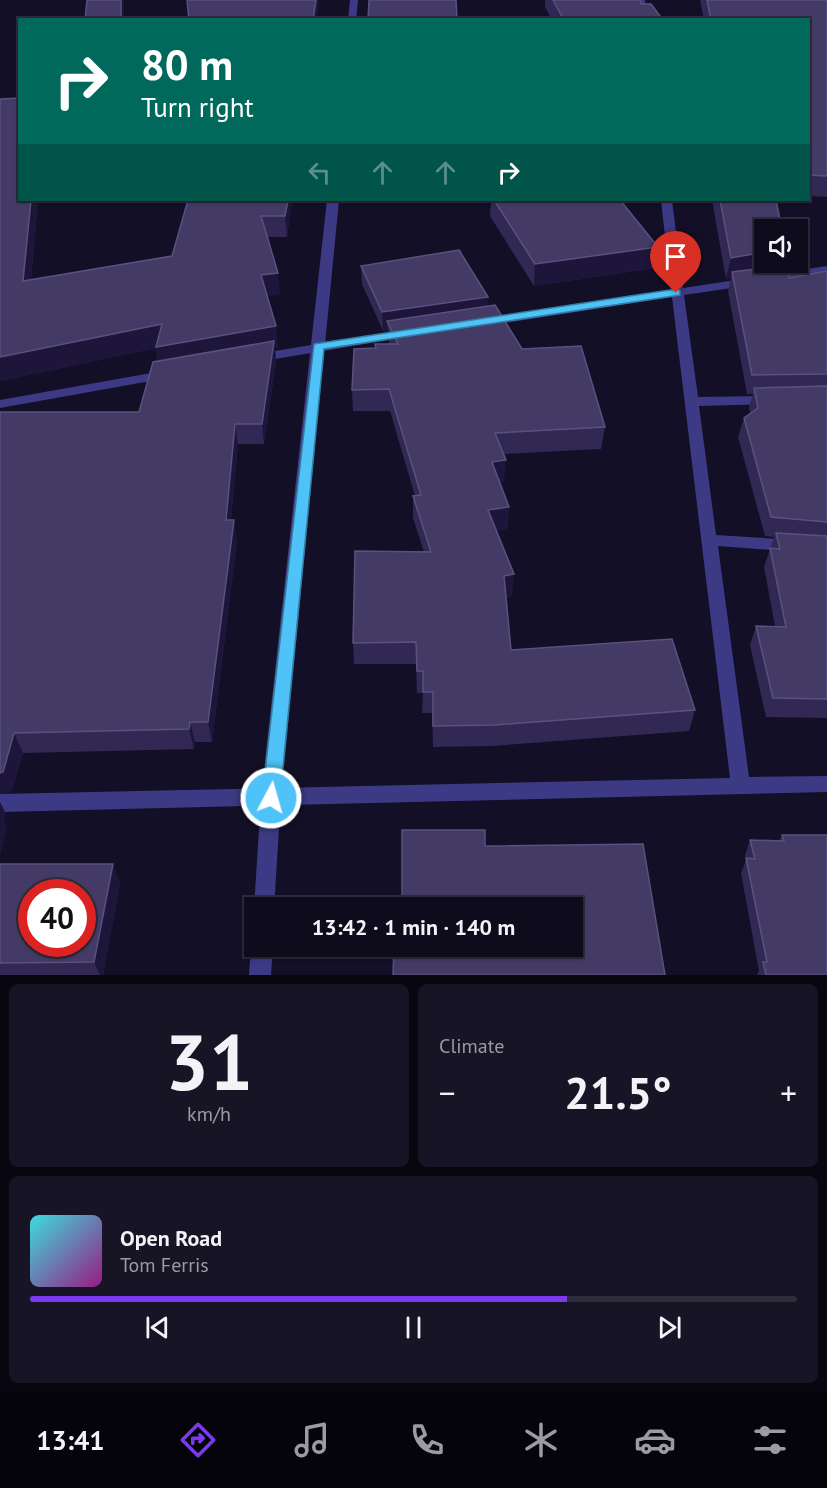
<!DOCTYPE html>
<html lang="en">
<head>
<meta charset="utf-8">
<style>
  body { margin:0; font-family:"PT Sans",sans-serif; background:#171425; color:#f1f3f6; height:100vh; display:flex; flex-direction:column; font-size:22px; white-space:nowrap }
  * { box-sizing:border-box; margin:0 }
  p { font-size:20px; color:#9b9ba3 }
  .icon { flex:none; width:33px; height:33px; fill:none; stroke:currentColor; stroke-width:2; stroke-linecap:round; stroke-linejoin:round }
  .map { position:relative; height:975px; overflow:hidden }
  .side { display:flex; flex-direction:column; gap:9px; padding:9px; background:#08060f; flex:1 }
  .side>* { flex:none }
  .top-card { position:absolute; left:18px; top:18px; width:792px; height:183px; border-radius:0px; box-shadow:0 2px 4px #0004,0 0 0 2px #2e2b3b; background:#00695c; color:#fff; overflow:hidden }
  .buttons { position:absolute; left:754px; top:219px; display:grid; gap:12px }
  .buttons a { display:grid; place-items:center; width:54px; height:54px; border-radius:0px; background:#0e0b1c; box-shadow:0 2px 4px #0004,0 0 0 2px #2e2b3b; font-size:30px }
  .speed { position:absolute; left:18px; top:879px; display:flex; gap:12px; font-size:30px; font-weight:700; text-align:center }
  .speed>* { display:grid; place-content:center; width:78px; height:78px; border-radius:50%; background:#0e0b1c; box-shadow:0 2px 4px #0004,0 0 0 2px #2e2b3b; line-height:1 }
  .speed .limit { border:9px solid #d22; background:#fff; color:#111 }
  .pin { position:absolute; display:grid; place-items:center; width:51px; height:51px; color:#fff; margin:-62px -26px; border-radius:50% 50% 50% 0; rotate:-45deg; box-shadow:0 0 6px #0007 }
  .pin .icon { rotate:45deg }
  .me { position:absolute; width:66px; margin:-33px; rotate:6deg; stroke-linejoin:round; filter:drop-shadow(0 0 4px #0008) }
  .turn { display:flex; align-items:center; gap:21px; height:126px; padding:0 24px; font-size:27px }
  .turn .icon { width:78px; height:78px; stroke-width:2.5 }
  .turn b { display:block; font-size:42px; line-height:51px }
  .lanes { display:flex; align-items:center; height:57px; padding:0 24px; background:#0003; justify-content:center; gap:30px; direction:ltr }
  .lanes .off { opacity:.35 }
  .big { font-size:45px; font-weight:600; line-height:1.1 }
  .side .card { flex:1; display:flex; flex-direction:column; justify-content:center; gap:9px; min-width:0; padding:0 21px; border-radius:9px; background:#171425 }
  .side .dial { align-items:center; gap:0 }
  .dial b { font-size:78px; line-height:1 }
  .song { display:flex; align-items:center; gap:18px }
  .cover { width:72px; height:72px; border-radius:9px; background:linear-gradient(135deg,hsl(180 70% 55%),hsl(310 70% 35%)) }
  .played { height:6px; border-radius:3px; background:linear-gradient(90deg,#7c3aed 70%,#2e2b3b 70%) }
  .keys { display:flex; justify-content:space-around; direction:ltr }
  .heat { display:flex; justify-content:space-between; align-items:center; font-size:33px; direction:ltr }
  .side .tiles { flex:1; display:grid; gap:9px; grid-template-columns:1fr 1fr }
  .card:last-child { grid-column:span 2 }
  .trip { position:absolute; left:244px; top:897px; width:339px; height:60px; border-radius:0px; background:#0e0b1c; box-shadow:0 2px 4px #0004,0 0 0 2px #2e2b3b; font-weight:600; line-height:60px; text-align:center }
  .tabs { display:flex; height:96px; justify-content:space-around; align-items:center; background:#06040b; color:#9b9ba3 }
  .tabs .icon { width:42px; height:42px }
  .tabs .current { color:#7c3aed }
  .tabs b { font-size:27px; color:#f1f3f6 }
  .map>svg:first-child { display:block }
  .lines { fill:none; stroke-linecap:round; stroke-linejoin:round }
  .minor { fill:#3d3a85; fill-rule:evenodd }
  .tertiary { fill:#3d3a85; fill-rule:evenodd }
  .wall { fill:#312854 }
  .shaded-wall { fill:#1d163a }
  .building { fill:#433a66; stroke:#5a527e; stroke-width:1.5; fill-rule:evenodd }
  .route { fill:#4fc3f7; stroke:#337fa1; stroke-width:1.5 }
</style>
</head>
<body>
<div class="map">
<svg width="827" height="975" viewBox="0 0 827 975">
  <rect width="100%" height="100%" fill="#130f26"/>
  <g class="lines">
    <g class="minor">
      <polygon points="637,0 645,0 648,20 640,20"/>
      <polygon points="661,200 672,200 683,288 827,266 827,274 684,295 698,397 770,396 777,400 770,404 699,406 716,535 827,542 827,554 718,546 749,777 827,776 827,792 0,812 0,794 730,778 672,297 485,326 479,322 485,318 671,290"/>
      <polygon points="408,329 414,333 413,336 257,362 250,358 257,354"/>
      <polygon points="168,370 173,371 175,374 173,377 0,408 0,400"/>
    </g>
    <g class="tertiary">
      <polygon points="350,0 358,0 356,20 348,20"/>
      <polygon points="327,200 339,200 281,798 274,908 255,908 255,911 254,908 261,798"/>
      <polygon points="255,938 255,946 273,946 271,975 249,975 251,946"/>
    </g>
  </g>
  <g class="wall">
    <polygon points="545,0 640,0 641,4 663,20 552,20 545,7"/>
    <polygon points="700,0 827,0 827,197 808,196 808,20 704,20"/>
    <polygon points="20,200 38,200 31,280 172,256 188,200 292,200 287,237 267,237 280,294 267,296 278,348 275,348 276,361 264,444 238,444 231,520 237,540 212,742 195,742 194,749 23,753 12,791 0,794 0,412 139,412 158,361 156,348 0,381"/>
    <polygon points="491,200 626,200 625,206 655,268 534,286 490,216"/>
    <polygon points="712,200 776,200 765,262 782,262 781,265 789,278 827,271 827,718 766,717 750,645 756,626 775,626 764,567 774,537 765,536 738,437 744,418 750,413 749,407 753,394 747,394 728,291 731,278 726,279"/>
    <polygon points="361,266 487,306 522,349 605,427 601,449 503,454 504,482 500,483 509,507 507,529 497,530 512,596 506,597 511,650 695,710 689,731 492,746 433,747 432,713 422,713 423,693 417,693 416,664 354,664 353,643 424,552 413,518 413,496 415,496 390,411 353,411 352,390 376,348 389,344 388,330 383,331 362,284"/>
    <polygon points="782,835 827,975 757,975 759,971 741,873 746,860 745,855 750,840 779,841"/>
    <polygon points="0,864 120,883 103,975 0,975"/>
  </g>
  <g class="shaded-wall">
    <rect x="121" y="0" width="3" height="20"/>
    <polygon points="316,0 319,0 317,20 313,20"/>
    <polygon points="31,200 38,200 29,303 23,281"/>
    <polygon points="288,200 292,200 287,237 285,216"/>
    <polygon points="613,200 626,200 624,212"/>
    <polygon points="658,247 655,268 534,286 535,264"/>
    <polygon points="765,252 765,262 782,262 780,271 732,272 731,278 726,279 731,258"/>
    <polygon points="278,273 280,294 263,297 261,275"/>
    <polygon points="488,297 487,315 387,321 388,330 383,331 382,312"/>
    <polygon points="162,324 276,326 278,348 275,348 276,361 264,444 262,424 160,369 156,348 0,381 0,357"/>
    <polygon points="235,424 238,444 229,540 226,520"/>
    <polygon points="506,460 504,482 491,484 492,462"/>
    <polygon points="509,507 507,529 487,532 488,510"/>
    <polygon points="234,520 237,540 212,742 208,722"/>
    <polygon points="514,574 512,596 502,597 504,576"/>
    <polygon points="190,722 195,742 194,749 189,729"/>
    <polygon points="14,733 23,753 12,791 0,794 0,773"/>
    <polygon points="0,802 6,814 4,822 7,829 0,856"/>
    <polygon points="113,864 120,883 103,975 100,975 94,962"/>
  </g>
  <g class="building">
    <polygon points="87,0 121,0 121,20 85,20"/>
    <polygon points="187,0 316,0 313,20 189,20"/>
    <polygon points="369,0 456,0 457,20 368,20"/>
    <polygon points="553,0 640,0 641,4 651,4 663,20 564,20"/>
    <polygon points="707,0 827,0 827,176 808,175 808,20 711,20"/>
    <polygon points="20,98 20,200 31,200 23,281 172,256 188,200 288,200 285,216 261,216 278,273 261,275 276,326 156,347 162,324 0,357 0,99"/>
    <polygon points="494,200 620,200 658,247 535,264"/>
    <polygon points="720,200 776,200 782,230 765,230 765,252 731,258"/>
    <polygon points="459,250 488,297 382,312 361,266"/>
    <polygon points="787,265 789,278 827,271 827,374 752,375 732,272"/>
    <polygon points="495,305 522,349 581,346 605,427 495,433 506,460 492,462 509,507 488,510 514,574 504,576 511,650 672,639 695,710 494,725 433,726 433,692 423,692 423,671 417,671 416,642 353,643 355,551 431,552 413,496 421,495 389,389 352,390 354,349 376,348 375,344 398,344 387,321"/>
    <polygon points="274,341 262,424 235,424 226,520 234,520 208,722 190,722 189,729 14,733 3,772 0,773 0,412 139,412 153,362"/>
    <polygon points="827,386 827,522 771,517 744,418 758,408 754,388"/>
    <polygon points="776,533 827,536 827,699 773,698 756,626 786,627 770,548 780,549"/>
    <polygon points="402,830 485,830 485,846 643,844 665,975 393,975 394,946 573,946 573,908 402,908"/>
    <polygon points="782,835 827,835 827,975 766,975 763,962 767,962 746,858 755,859 750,840 784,841"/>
    <path d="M0,864h113l-19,98 -94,1zM32,892h50v52h-50z"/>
  </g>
  <polygon class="route" points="676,289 680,290 680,295 324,349 280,798 277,803 271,805 265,803 262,798 314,344"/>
</svg>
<div class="buttons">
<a><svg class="icon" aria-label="sound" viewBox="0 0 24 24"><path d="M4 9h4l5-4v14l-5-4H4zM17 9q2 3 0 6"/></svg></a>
</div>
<div class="speed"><div class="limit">40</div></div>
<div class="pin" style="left:676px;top:293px;background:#d93025"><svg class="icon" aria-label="arrive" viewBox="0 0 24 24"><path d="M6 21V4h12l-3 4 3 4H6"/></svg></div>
<svg class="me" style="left:271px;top:798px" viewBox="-20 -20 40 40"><circle r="17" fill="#4fc3f7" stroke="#fff" stroke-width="3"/><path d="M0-11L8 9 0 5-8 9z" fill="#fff"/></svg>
<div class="trip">13:42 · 1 min · 140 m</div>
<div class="top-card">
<div class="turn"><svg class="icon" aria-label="right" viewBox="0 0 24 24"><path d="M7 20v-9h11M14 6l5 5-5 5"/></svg><div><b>80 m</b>Turn right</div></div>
<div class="lanes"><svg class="icon off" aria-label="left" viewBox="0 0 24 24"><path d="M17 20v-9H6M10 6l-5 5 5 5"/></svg><svg class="icon off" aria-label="ahead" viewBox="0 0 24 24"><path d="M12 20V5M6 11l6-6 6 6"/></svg><svg class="icon off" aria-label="ahead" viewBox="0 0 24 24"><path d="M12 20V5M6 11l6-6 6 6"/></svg><svg class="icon" aria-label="right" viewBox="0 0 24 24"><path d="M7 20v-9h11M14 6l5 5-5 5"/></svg></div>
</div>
</div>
<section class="side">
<div class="tiles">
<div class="card dial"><b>31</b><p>km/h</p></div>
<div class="card"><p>Climate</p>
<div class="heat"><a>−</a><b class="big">21.5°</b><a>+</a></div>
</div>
<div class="card">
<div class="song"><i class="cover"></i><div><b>Open Road</b><p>Tom Ferris</p></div></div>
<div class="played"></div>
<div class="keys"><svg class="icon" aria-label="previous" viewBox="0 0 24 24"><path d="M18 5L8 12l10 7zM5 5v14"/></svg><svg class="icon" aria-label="pause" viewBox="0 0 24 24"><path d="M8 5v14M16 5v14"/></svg><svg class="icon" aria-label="next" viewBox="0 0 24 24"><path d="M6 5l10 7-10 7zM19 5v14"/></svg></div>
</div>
</div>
</section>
<nav class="tabs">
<b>13:41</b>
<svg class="icon current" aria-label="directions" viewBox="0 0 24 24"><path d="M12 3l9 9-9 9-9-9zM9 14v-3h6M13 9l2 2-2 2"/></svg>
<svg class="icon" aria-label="music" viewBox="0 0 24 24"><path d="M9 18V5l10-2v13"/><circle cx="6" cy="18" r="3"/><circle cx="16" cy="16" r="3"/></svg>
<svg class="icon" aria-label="phone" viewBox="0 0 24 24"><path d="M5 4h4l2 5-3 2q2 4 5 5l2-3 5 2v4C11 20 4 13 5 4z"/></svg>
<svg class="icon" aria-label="climate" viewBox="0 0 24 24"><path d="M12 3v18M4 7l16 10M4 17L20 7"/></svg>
<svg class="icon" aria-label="car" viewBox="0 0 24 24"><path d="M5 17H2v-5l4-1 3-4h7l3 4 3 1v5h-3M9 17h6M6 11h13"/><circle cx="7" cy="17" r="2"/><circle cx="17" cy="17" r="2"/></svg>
<svg class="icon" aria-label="filters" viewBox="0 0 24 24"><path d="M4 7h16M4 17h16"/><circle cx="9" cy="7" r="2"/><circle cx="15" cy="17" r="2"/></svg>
</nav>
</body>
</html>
